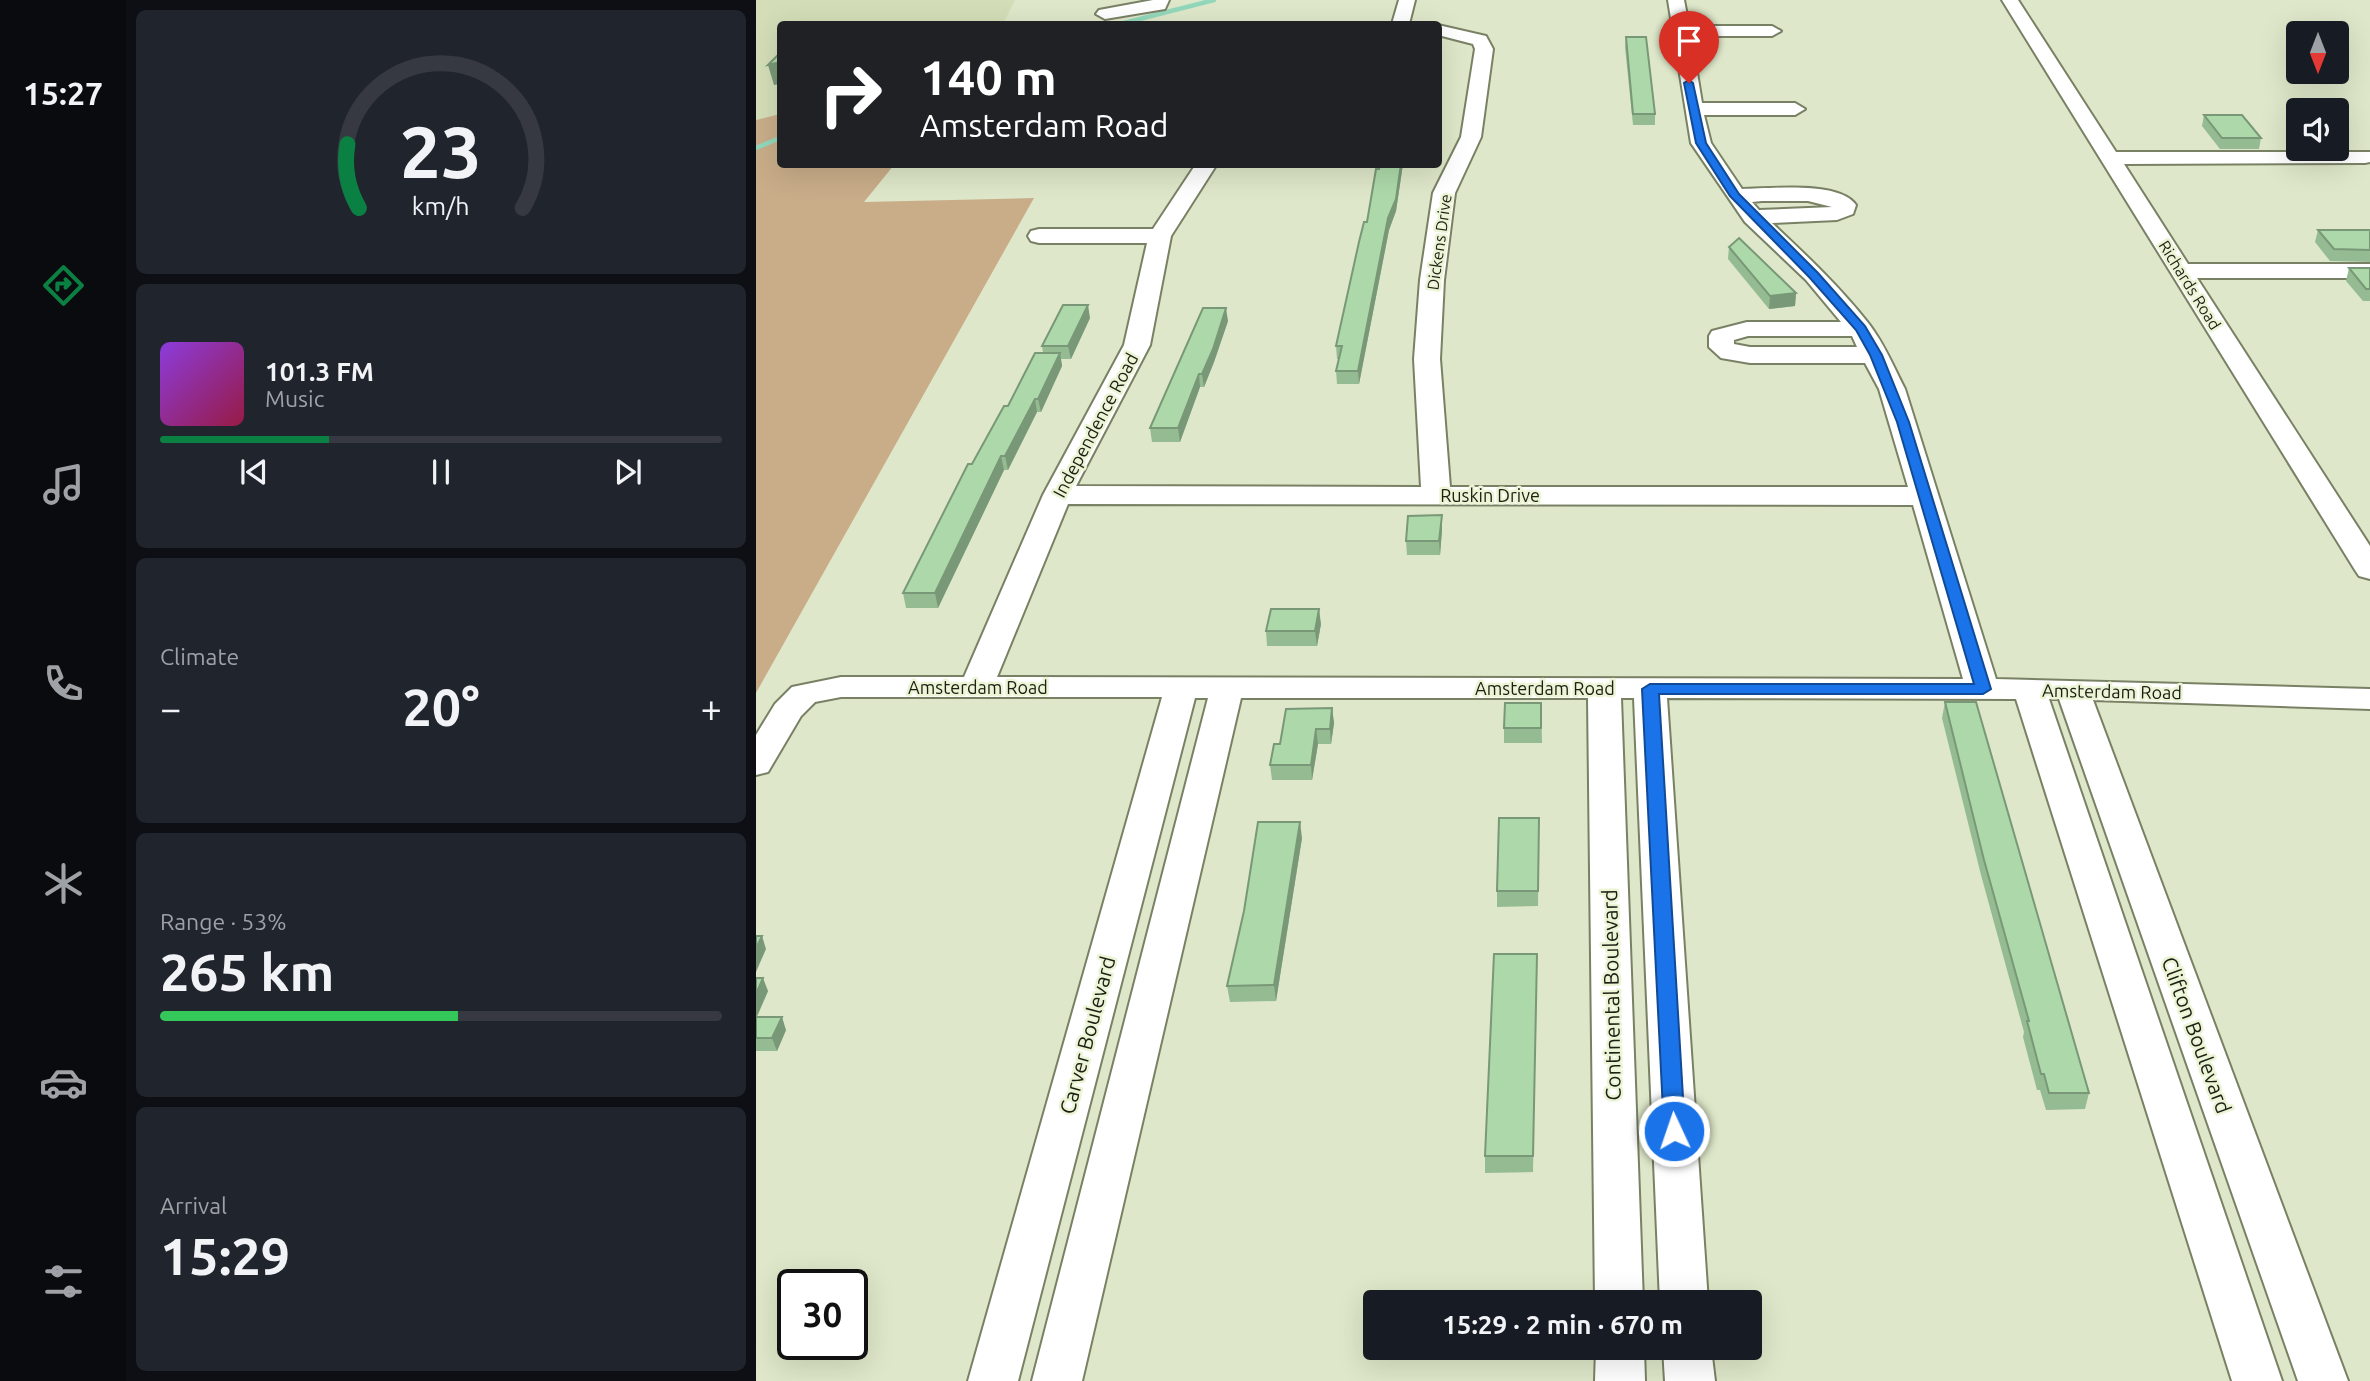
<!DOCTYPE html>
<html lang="en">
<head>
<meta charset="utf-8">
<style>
  body { margin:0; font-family:Ubuntu,sans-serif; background:#20242c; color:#f1f3f6; height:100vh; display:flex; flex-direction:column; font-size:26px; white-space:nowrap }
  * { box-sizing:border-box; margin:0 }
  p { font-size:23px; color:#9ea1a6 }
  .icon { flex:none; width:38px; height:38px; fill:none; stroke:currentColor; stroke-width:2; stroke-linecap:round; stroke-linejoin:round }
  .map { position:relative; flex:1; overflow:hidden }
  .drawer { display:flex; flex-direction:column; gap:10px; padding:10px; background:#0d0f14; width:630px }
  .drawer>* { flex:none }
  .banner { position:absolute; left:21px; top:21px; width:665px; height:147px; border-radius:7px; box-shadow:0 7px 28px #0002; background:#202124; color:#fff; overflow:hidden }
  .needle { width:46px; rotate:180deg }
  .buttons { position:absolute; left:1530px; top:21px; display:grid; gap:14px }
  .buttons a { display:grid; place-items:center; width:63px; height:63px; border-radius:7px; background:#171b24; box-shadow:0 7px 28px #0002; font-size:35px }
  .speed { position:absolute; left:21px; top:1269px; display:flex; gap:14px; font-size:35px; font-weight:700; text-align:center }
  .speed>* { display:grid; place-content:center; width:91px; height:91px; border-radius:50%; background:#171b24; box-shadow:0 7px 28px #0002; line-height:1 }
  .speed .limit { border:4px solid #111; border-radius:10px; background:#fff; color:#111 }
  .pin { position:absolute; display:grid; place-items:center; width:60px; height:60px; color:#fff; margin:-72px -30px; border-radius:50% 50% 50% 0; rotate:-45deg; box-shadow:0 0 7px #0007 }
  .pin .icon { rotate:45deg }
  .me { position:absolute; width:77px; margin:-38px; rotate:357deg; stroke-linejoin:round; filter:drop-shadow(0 0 5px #0008) }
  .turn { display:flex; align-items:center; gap:24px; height:147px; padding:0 28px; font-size:32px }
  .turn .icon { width:91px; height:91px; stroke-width:2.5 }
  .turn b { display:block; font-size:49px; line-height:60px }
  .big { font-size:52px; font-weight:700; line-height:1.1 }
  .drawer .widget { flex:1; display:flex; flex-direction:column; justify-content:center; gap:10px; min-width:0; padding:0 24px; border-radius:10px; background:#20242c }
  .drawer .dial { align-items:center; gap:0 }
  .dial svg { height:182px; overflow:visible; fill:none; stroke:#363941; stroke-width:7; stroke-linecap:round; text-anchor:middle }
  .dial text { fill:#f1f3f6; stroke:none }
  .song { display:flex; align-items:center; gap:21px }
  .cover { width:84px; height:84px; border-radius:10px; background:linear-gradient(135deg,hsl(270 70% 55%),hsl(340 70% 35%)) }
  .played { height:7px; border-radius:4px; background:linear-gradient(90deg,#0b8043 30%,#363941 30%) }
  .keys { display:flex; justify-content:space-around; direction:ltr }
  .heat { display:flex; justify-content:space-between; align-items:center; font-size:38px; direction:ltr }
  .charge { height:10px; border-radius:5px; background:linear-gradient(90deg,#34c759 53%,#363941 0) }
  .trip { position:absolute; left:607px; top:1290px; width:399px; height:70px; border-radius:7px; background:#171b24; box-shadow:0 7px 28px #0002; font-weight:700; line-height:70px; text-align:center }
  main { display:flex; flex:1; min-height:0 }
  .tab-bar { display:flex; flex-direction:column; width:126px; justify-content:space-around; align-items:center; background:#090b0e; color:#9ea1a6 }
  .tab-bar .icon { width:49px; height:49px }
  .tab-bar .selected { color:#0b8043 }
  .tab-bar b { font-size:32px; color:#f1f3f6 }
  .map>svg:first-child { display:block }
  .built { fill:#d3deb8 }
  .green { fill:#c9ad89 }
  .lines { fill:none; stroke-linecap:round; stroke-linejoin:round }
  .stream { stroke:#93d7ba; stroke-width:4.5 }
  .minor-casing { stroke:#798165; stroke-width:4 }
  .minor { fill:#fff; fill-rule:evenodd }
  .wall { fill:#95bb92 }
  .shaded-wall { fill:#799877 }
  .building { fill:#add9aa; stroke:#799877; stroke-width:2 }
  .route { fill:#1a73e8; stroke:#114b97; stroke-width:2 }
  .labels { text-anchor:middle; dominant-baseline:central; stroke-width:5; stroke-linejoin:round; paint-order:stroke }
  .far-street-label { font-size:16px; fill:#1c1f14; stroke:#ecf4d6 }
  .street-label { font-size:18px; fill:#1c1f14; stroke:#ecf4d6 }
  .near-street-label { font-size:21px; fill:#1c1f14; stroke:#ecf4d6 }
</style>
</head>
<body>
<main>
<nav class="tab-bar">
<b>15:27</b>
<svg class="icon selected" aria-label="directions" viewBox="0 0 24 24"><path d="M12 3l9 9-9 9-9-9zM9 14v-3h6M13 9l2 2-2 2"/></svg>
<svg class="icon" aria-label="music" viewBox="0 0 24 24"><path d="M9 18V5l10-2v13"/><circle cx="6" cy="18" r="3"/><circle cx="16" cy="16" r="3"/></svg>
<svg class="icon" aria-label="phone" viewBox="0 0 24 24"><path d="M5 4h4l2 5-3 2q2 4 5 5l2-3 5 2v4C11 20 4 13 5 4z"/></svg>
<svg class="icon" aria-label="climate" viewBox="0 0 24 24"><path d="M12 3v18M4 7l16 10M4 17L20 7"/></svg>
<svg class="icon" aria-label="car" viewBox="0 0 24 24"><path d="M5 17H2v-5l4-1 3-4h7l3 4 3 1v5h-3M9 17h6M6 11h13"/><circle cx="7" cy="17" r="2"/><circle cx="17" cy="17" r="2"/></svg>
<svg class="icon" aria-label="filters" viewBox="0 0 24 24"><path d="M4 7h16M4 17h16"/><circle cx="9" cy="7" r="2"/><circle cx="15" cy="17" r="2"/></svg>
</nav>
<section class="drawer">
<div class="widget dial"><svg viewBox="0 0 100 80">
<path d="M14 69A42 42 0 1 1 86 69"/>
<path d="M14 69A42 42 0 0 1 9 41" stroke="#0b8043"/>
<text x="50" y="56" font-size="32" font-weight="700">23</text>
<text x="50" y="72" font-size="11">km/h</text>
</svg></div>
<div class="widget">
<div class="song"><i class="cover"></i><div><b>101.3 FM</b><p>Music</p></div></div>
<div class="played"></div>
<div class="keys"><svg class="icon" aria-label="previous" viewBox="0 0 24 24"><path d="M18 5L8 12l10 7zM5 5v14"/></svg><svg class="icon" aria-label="pause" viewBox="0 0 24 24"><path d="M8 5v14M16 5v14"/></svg><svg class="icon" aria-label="next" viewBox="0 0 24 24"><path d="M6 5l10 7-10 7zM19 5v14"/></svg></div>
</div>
<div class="widget"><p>Climate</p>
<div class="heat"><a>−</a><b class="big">20°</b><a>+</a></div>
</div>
<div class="widget"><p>Range · 53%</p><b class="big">265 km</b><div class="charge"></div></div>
<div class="widget"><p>Arrival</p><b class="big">15:29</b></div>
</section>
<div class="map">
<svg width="1614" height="1381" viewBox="0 0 1614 1381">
  <rect width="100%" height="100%" fill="#dee7c9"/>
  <polygon class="built" points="0,0 259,0 247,24 24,24 24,114 0,120"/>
  <polygon class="green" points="24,114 24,164 138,165 108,202 278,198 0,693 0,120"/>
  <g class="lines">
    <g class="stream">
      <polyline points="364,24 458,0"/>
      <polyline points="0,148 24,138"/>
    </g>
    <defs>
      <g id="minor">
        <polygon points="397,0 413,0 409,9 349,19 340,14 343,10"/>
        <polygon points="643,0 659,0 653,24 636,24"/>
        <path d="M912,0h16l5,26h83l9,5 -9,5h-81l11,67h93l10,6 -10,6h-91l7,28 31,46c27,0 97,-9 114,16l-3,9 -16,6 -65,3c34,32 68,64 97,101 16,21 24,42 36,65l91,290 374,10v20l-277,-9 255,681h-50l-239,-682h-10l233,682h-50l-216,-682 -349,-1 41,604h-48l-26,-604h-13l22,604h-48l-7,-604h-347l-159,683h-50l176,-683h-13l-177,683h-50l194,-684h-321l-26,5 -14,14 -33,56 -12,3v-40l19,-31 17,-17 49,-10h123l79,-182 81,-150 23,-102h-108l-8,-2 -3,-5 3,-5 8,-2h114l43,-65h21l-46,72 -21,109 -74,141 345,1 -7,-128 6,-79 13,-87 28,-56 14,-88 -2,-5 -35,-9v-10l48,11 7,13 -12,88 -26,56 -11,87 -4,79 10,128h458l-29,-98 -14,-26h-115l-29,-5 -12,-11v-11l3,-5 35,-9h94l-35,-42 -61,-58 -54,-79zM1006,201h46l24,6 -73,3 -7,-8zM992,336h104l5,11h-107l-16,-3v-4zM312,504l845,1 50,174 -966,-2z"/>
        <polygon points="1246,0 1262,0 1360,152 1614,152 1614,162 1609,163 1368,164 1432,264 1614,264 1614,278 1441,278 1614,546 1614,579 1603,576 1599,570"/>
        <polygon points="840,1348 888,1348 889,1381 839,1381"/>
        <polygon points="907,1348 955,1348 959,1381 909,1381"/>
      </g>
    </defs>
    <use href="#minor" class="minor-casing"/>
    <use href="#minor" class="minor"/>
  </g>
  <g class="wall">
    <polygon points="870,37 899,114 899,125 877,125 869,47"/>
    <polygon points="1448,115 1505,138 1503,149 1464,149 1446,126"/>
    <polygon points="624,164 647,164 640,211 633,230 603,384 581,384 580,371 583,359 581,359 580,346 611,222"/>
    <polygon points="1562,230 1614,230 1614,262 1574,261 1559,242"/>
    <polygon points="973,247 1040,293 1039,306 1013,309 972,259"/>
    <polygon points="1593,268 1614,268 1614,301 1607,301 1590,281"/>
    <polygon points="334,318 315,359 305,359 306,366 285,412 281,412 252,470 248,470 182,608 150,608 147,593 216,464 252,406 287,353 286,346"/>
    <polygon points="472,321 458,362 448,387 444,387 424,442 396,442 394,428"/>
    <polygon points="686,530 684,555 651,555 650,541"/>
    <polygon points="565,624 561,646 511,646 510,631"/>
    <polygon points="1189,702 1333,1093 1329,1109 1290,1110 1284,1090 1281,1090 1267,1037 1268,1032 1225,875 1186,718"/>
    <polygon points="785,703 786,743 748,743 748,728"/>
    <polygon points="576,708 578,723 575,744 562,744 556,780 516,780 514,765 524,744"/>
    <polygon points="783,818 782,906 741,907 741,891"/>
    <polygon points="546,838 520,1001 474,1002 471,986"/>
    <polygon points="781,970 777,1172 729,1173 729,1156"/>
    <polygon points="0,978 12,991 1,1017 30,1030 21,1051 0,1051"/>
  </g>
  <g class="shaded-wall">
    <polygon points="24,62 24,84 18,85 12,65"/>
    <polygon points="645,164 647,164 640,211 633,230 603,384 602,371 632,218"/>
    <polygon points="1040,293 1039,306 1013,309 1014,296"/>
    <polygon points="332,305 334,318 315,359 312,346"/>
    <polygon points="470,308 472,321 458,362 448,387 446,374"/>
    <polygon points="304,353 306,366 285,412 282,399"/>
    <polygon points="443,374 444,387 424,442 422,428"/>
    <polygon points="279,399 281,412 252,470 249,456"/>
    <polygon points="245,456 248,470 182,608 179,593"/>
    <polygon points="686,515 686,530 684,555 683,541"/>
    <polygon points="563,609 565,624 561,646 559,631"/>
    <polygon points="576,708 578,723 575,744 574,729"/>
    <polygon points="560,729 562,744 556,780 555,765"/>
    <polygon points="544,822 546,838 520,1001 518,985"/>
    <polygon points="6,936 10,949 0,972 0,948"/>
    <polygon points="7,978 12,991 0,1018 0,994"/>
    <polygon points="26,1017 30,1030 21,1051 16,1038"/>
  </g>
  <g class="building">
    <polygon points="870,37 890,37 899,114 877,114"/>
    <polygon points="24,53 24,62 12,65"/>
    <polygon points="1448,115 1486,115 1505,138 1466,138"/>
    <polygon points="624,164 645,164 640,199 632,218 602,371 580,371 586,346 580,346 603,242 608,222 611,222 620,169 623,169"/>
    <polygon points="1562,230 1614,230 1614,250 1578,249"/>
    <polygon points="983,238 1040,293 1014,296 973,247"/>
    <polygon points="1593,268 1614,268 1614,289 1610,289"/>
    <polygon points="307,305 332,305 312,346 286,346"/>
    <polygon points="447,308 470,308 457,349 446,374 443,374 422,428 394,428"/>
    <polygon points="279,353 304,353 282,399 279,399 249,456 245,456 179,593 147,593 212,464 216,464 248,406 252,406"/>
    <polygon points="686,515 683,541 650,541 652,516"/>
    <polygon points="515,609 563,609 559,631 510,631"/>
    <polygon points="1189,702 1220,702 1333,1093 1293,1093 1288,1074 1285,1074 1271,1021 1273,1021 1228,860"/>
    <polygon points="749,703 785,703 785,728 748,728"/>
    <polygon points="576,708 574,729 560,729 555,765 514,765 518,744 524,744 530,709"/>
    <polygon points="743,818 783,818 782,891 741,891"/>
    <polygon points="502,822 544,822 518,985 471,986 488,911"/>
    <polygon points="0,936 6,936 0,948"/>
    <polygon points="738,954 781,954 777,1156 729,1156"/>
    <polygon points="0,978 7,978 0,994"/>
    <polygon points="0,1017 26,1017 16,1038 0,1038"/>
  </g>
  <polygon class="route" points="933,80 937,83 950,143 983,194 1062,273 1109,326 1126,355 1153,422 1235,689 1227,694 903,694 929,1131 926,1137 918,1139 911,1137 908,1131 886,689 894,684 1218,684 1141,422 1114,355 1100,330 1054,278 974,196 940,143 928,83"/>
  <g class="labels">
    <g class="far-street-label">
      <text transform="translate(683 242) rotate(-82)">Dickens Drive</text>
      <text transform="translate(1434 285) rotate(58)">Richards Road</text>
    </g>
    <g class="street-label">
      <text transform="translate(339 425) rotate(-62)">Independence Road</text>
      <text x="734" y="495">Ruskin Drive</text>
      <text x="222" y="687">Amsterdam Road</text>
      <text x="789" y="688">Amsterdam Road</text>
      <text transform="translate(1356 691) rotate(1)">Amsterdam Road</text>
    </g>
    <g class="near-street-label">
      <text transform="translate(855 995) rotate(-91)">Continental Boulevard</text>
      <text transform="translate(331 1035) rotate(-75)">Carver Boulevard</text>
      <text transform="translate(1441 1035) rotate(70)">Clifton Boulevard</text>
    </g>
  </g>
</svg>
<div class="buttons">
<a><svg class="needle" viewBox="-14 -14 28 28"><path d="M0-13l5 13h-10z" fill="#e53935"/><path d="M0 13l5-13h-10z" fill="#9ea1a6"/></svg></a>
<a><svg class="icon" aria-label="sound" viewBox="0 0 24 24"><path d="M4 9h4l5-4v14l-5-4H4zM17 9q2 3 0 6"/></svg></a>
</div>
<div class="speed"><div class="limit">30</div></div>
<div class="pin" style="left:933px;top:83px;background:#d93025"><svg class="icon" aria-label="arrive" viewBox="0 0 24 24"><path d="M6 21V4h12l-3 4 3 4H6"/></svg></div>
<svg class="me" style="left:918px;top:1131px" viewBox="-20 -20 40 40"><circle r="17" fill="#1a73e8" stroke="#fff" stroke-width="3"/><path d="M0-11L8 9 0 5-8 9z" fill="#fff"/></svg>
<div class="trip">15:29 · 2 min · 670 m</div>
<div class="banner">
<div class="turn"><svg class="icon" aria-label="right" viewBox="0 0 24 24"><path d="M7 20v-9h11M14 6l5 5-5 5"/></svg><div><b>140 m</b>Amsterdam Road</div></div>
</div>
</div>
</main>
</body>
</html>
